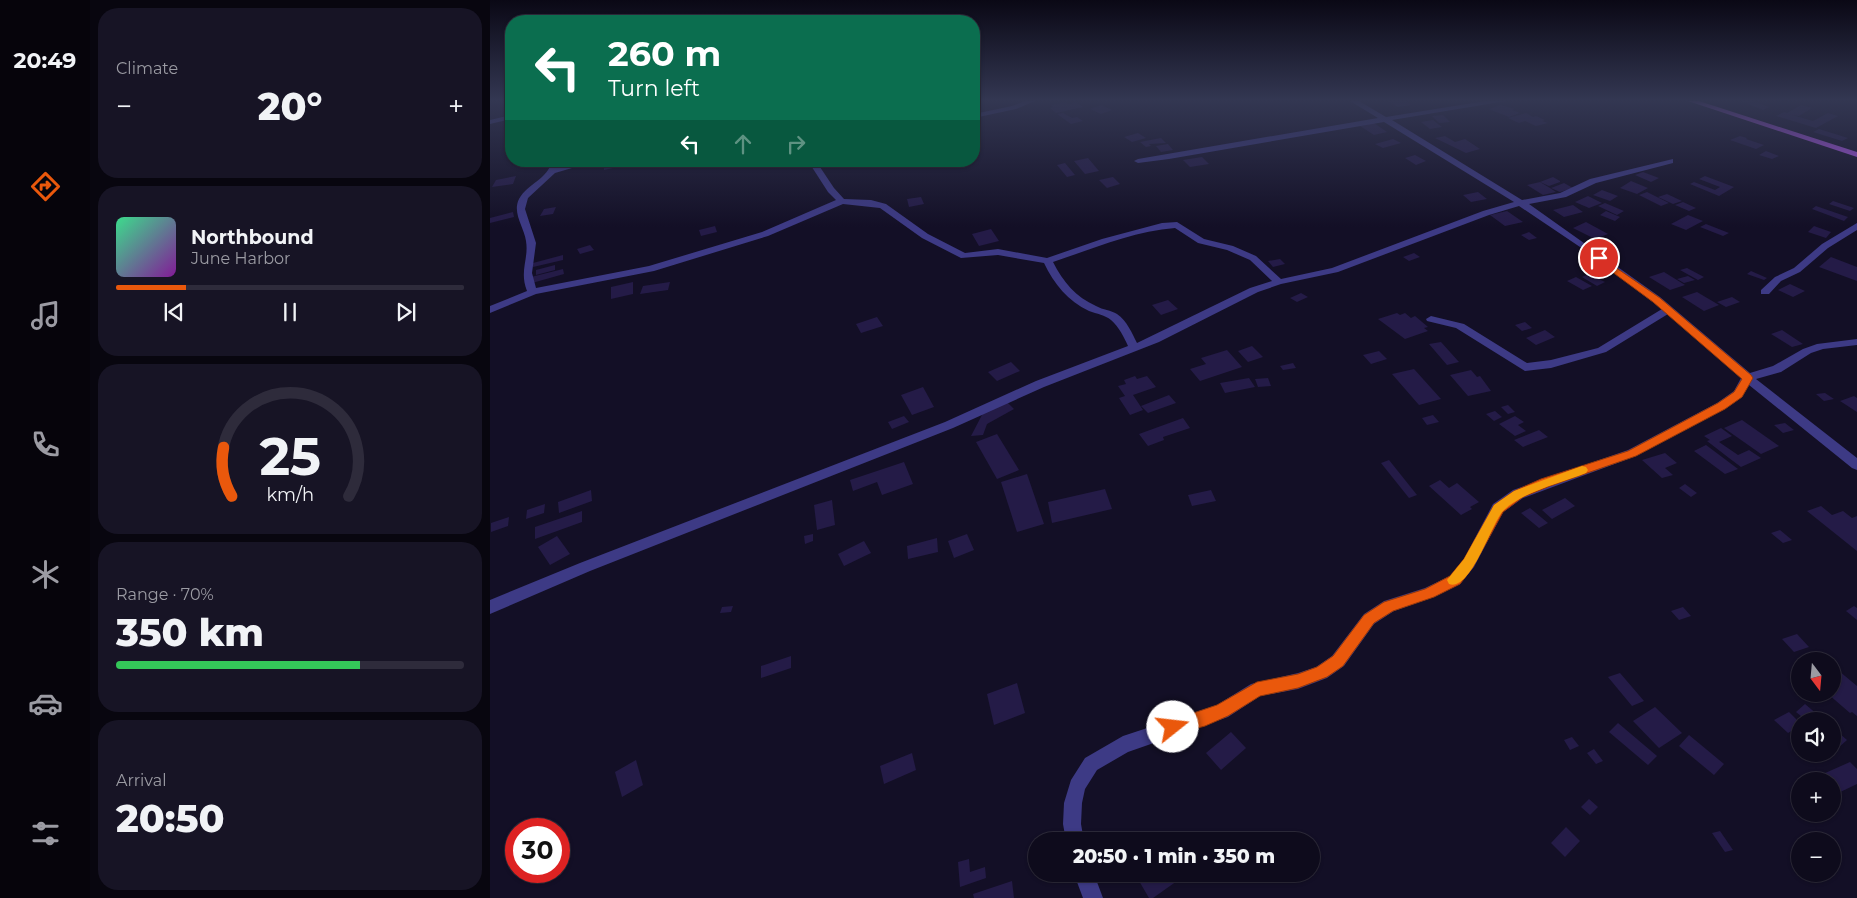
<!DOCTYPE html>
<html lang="en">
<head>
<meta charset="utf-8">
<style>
  body { margin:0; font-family:Montserrat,sans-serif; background:#171425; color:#f1f3f6; height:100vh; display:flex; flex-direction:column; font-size:19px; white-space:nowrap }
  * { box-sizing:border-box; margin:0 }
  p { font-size:16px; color:#9b9ba3 }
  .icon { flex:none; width:28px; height:28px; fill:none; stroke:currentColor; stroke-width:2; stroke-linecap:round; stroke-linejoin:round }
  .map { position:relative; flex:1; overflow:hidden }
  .drawer { display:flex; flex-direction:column; gap:8px; padding:8px; background:#08060f; width:400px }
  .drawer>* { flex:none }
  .hud { position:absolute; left:15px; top:15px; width:475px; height:152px; border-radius:20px; box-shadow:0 1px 4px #0004,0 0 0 1px #2e2b3b; background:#0b6e4f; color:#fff; overflow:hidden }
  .needle { width:32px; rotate:164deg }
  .controls { position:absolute; left:1301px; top:652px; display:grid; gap:10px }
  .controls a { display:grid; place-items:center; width:50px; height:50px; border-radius:50%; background:#0e0b1c; box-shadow:0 1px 4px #0004,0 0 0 1px #2e2b3b; font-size:25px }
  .speed { position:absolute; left:15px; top:818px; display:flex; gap:10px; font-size:25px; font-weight:700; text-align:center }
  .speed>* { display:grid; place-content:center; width:65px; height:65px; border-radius:50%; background:#0e0b1c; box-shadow:0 1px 4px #0004,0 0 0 1px #2e2b3b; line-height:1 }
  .speed .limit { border:8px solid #d22; background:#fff; color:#111 }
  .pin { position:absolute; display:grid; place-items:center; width:42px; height:42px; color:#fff; margin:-21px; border:2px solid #fff; border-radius:50%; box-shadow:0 1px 5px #0007 }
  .me { position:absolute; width:55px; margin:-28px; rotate:74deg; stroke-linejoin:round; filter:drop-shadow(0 0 4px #0008) }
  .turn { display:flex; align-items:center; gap:18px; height:105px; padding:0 20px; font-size:22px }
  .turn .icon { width:65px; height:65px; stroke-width:2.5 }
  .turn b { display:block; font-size:35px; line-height:42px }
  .lanes { display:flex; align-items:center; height:48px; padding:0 20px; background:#0003; justify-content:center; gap:25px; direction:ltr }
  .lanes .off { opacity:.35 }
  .big { font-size:38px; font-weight:800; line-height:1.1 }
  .drawer .card { flex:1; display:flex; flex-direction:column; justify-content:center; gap:8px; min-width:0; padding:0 18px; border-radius:20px; background:#171425 }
  .drawer .dial { align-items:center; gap:0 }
  .dial svg { height:130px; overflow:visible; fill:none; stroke:#2e2b3b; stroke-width:7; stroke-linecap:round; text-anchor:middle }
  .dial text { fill:#f1f3f6; stroke:none }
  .song { display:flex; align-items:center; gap:15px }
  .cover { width:60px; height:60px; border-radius:8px; background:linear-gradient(135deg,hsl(150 70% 55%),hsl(290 70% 35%)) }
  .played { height:5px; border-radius:2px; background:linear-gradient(90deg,#ea580c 20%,#2e2b3b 20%) }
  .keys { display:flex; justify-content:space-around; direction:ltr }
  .heat { display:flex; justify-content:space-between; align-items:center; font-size:28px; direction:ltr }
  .charge { height:8px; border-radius:4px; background:linear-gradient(90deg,#34c759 70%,#2e2b3b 0) }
  .trip { position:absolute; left:538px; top:832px; width:292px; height:50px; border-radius:25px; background:#0e0b1c; box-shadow:0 1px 4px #0004,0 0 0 1px #2e2b3b; font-weight:800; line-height:50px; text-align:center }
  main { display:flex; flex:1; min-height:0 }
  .dock { display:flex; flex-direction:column; width:90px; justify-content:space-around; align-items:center; background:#06040b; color:#9b9ba3 }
  .dock .icon { width:35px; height:35px }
  .dock .active { color:#ea580c }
  .dock b { font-size:22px; color:#f1f3f6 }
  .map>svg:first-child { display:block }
  .building { fill:#241b47 }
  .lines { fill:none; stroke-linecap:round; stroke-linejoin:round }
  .minor { fill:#3d3a85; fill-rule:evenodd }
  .major { fill:#c25bff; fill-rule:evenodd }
  .route { fill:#ea580c; stroke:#983908 }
  .slow { fill:#f59e0b }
</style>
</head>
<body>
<main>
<nav class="dock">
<b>20:49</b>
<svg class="icon active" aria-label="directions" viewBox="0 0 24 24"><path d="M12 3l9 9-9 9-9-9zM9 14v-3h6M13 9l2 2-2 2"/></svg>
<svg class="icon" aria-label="music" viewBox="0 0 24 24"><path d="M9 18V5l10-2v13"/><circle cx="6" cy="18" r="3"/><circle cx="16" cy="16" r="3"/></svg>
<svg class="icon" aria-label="phone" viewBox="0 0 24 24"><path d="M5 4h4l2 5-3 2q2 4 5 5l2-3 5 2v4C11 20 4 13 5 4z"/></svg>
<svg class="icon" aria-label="climate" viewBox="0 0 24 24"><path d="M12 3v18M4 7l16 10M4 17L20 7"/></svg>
<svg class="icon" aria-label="car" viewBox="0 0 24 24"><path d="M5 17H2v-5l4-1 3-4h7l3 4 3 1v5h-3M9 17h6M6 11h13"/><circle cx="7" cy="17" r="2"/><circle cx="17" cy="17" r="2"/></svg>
<svg class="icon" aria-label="filters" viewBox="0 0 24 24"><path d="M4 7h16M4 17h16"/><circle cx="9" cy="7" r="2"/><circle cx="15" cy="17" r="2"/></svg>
</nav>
<section class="drawer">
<div class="card"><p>Climate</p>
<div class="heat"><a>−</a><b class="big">20°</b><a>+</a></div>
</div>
<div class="card">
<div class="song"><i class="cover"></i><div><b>Northbound</b><p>June Harbor</p></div></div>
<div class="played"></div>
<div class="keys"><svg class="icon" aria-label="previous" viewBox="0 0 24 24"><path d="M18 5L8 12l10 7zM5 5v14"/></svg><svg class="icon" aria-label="pause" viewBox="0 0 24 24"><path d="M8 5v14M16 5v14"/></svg><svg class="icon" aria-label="next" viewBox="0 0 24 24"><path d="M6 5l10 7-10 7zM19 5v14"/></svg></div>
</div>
<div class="card dial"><svg viewBox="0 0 100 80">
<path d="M14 69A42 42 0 1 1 86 69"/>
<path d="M14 69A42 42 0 0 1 9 39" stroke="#ea580c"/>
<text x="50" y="56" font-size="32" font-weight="700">25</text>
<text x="50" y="72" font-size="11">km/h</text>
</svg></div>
<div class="card"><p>Range · 70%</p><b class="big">350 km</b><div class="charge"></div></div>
<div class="card"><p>Arrival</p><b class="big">20:50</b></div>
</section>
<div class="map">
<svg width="1367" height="898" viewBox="0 0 1367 898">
  <rect width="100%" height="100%" fill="#130f26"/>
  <g class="building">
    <polygon points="898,101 915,101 921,105 908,107"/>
    <polygon points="1250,101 1263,101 1279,107 1273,110"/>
    <polygon points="576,102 578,104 586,102 593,107 566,113 560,108 563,107 561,105"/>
    <polygon points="611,105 622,110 611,114 600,109"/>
    <polygon points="1010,105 1025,109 1022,110 1030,113 1019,117 999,109"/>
    <polygon points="1311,105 1322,108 1309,116 1302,115 1323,121 1338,113 1348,116 1326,128 1286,116 1294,112 1297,113"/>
    <polygon points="573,113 582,118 587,117 593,121 581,124 567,114"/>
    <polygon points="1036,113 1043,117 1046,116 1055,120 1052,121 1058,123 1046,126 1035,121 1029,123 1018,118"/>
    <polygon points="953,115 960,122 949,123 942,116"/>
    <polygon points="943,120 952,127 940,129 931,122"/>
    <polygon points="884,123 897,132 884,135 870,126"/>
    <polygon points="1329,129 1358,138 1352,141 1323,132"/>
    <polygon points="648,133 656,138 642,142 634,137"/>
    <polygon points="955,136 965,142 975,139 990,149 976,153 945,138"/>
    <polygon points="1250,136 1257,138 1256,139 1274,145 1266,149 1240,140"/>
    <polygon points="671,138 676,143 659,144 661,146 656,147 650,142"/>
    <polygon points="903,139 911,143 893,148 885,144"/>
    <polygon points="678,144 683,150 671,152 666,146"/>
    <polygon points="1276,151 1289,156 1282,159 1269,155"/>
    <polygon points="925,155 936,161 926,165 915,158"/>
    <polygon points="712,157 719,164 700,167 693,160"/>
    <polygon points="598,158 609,171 595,174 584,161"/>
    <polygon points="136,162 137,165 114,170 114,166"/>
    <polygon points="575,163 585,175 577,177 567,165"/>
    <polygon points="1153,172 1169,178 1161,182 1145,175"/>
    <polygon points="26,176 23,184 2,187 6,180"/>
    <polygon points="1215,176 1244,187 1229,196 1200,184 1204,182 1225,190 1230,187 1209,179"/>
    <polygon points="623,177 630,184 617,188 609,180"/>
    <polygon points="1063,177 1070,181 1070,182 1059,186 1050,182"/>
    <polygon points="1141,181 1158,188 1147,194 1130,188"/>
    <polygon points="1050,182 1060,188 1066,192 1053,195 1037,185"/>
    <polygon points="1074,183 1083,188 1070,192 1061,188"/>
    <polygon points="1112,190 1128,196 1120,201 1103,195"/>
    <polygon points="988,192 997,199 981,202 973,195"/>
    <polygon points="1157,192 1179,203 1171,206 1149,195"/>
    <polygon points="1177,194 1192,201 1183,204 1168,197"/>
    <polygon points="1098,196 1112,203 1099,208 1085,202"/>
    <polygon points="431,197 434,204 419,207 417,199"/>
    <polygon points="1343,201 1364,208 1360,211 1339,204"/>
    <polygon points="1193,202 1206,208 1199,211 1185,205"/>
    <polygon points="1115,203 1134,211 1127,215 1108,206"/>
    <polygon points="1083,205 1093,212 1074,217 1063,210"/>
    <polygon points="1326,206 1358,217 1354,221 1322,209"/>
    <polygon points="66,207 63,214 50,216 54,209"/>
    <polygon points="1017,211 1033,222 1015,226 1000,215"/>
    <polygon points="1116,211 1130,217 1125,221 1110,215"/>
    <polygon points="23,212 24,217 0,223 0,218"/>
    <polygon points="1198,215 1213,221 1196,230 1181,224"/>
    <polygon points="1096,222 1118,234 1105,239 1083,228"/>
    <polygon points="1216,224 1239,233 1233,236 1210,227"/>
    <polygon points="225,226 227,232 211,236 209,230"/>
    <polygon points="1324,226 1341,232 1336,238 1318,232"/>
    <polygon points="501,229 509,241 489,246 482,234"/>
    <polygon points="1039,232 1047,238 1039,240 1031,235"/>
    <polygon points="100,245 104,250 90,254 87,249"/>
    <polygon points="924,253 930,257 919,261 913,257"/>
    <polygon points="73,255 73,260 43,267 43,263"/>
    <polygon points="1341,257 1367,267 1367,281 1329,267"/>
    <polygon points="790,259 795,264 783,267 778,261"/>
    <polygon points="65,265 65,270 46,275 46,270"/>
    <polygon points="1197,268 1214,277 1208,280 1190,270"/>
    <polygon points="73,269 74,274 42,283 41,277"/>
    <polygon points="1261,271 1277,278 1274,280 1257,274"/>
    <polygon points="1174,272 1195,285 1180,290 1159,277"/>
    <polygon points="1099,274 1115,282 1107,286 1092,277"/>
    <polygon points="1198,276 1205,280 1194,283 1187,279"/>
    <polygon points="1086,277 1102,286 1093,290 1077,281"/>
    <polygon points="143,282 143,294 121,299 121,287"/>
    <polygon points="180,282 178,290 150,294 153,286"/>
    <polygon points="1300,284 1315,291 1303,297 1288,290"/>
    <polygon points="1207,292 1229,305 1214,311 1192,297"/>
    <polygon points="811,293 818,297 807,302 800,298"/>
    <polygon points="1242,297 1250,302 1236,307 1227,302"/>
    <polygon points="678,300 688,309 671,315 662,305"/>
    <polygon points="907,313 910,315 915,313 921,318 925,316 938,327 934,328 938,331 915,339 888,319"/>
    <polygon points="387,317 393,326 371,333 366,324"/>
    <polygon points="1035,322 1042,328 1032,331 1025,325"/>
    <polygon points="1055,330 1065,337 1046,345 1036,338"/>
    <polygon points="1292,330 1313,344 1302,347 1281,334"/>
    <polygon points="951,342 969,362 957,365 939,344"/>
    <polygon points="762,346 773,357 758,362 748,351"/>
    <polygon points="737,350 752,367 710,381 700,369 716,364 711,358"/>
    <polygon points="889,351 897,359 881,364 873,355"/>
    <polygon points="521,362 530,371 507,381 498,372"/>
    <polygon points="803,363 806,368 793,370 790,366"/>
    <polygon points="924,369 951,399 929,405 902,374"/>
    <polygon points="981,370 987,377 990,376 1001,391 978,396 960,375"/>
    <polygon points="645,376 647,379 657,376 666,387 643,395 653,410 640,415 629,398 635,396 628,386 636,384 634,380"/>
    <polygon points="759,378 765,387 735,393 730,383"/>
    <polygon points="778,378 781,386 768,387 765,379"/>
    <polygon points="433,387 444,407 422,415 411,395"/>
    <polygon points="1335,393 1344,399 1334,401 1326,394"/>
    <polygon points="679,395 686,403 658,413 651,406"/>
    <polygon points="1364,396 1367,398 1367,412 1350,401"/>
    <polygon points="517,402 524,409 497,424 493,435 481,436 493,413"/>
    <polygon points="1018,405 1025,412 1018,414 1011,407"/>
    <polygon points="1005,411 1012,417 1004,421 996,414"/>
    <polygon points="943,415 949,422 937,425 932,418"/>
    <polygon points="414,416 419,422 402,429 398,422"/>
    <polygon points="1025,416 1034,422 1028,425 1036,431 1025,436 1009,424"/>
    <polygon points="693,418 700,428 673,437 674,440 658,446 649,434"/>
    <polygon points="1252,420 1289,446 1271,454 1234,428"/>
    <polygon points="1295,423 1304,430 1293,433 1284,425"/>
    <polygon points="1231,428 1242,436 1229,442 1248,455 1259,450 1271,458 1251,467 1239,458 1217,441 1220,440 1214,436"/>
    <polygon points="1049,430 1058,437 1033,447 1024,440"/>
    <polygon points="507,434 529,470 507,479 486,442"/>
    <polygon points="1216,445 1248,469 1235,474 1204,451"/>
    <polygon points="1175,453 1187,463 1175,468 1183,475 1172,478 1152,460"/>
    <polygon points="899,460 927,495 919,498 891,463"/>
    <polygon points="414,462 423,484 392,495 387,482 363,491 360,480"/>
    <polygon points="537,474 554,524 527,532 511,482"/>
    <polygon points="950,480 959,488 967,483 989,502 980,507 982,509 971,515 939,486"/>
    <polygon points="1195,484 1207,493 1201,497 1189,488"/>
    <polygon points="615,489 622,509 562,523 558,502"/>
    <polygon points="101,490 102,501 69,513 68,502"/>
    <polygon points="721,490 726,501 702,506 698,495"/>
    <polygon points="1075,498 1085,506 1062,519 1052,510"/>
    <polygon points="342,500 345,525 327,530 324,505"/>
    <polygon points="55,504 54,513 36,519 37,510"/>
    <polygon points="1331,506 1342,515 1353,511 1362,518 1367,516 1367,551 1317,511"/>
    <polygon points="1040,508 1058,523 1049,528 1031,513"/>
    <polygon points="92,511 92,522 45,539 45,527"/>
    <polygon points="19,517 18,526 1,532 1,523"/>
    <polygon points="1290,530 1302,540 1293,543 1281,533"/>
    <polygon points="323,534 323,541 315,544 314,536"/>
    <polygon points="477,534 484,550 464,558 458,541"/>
    <polygon points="67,536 80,554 60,565 48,547"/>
    <polygon points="447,538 448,552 418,559 417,546"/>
    <polygon points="374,541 381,553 354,566 348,554"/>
    <polygon points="243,606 241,612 230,613 232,607"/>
    <polygon points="1364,606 1367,608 1367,620 1356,611"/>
    <polygon points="1193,607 1201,616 1189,620 1181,611"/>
    <polygon points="1307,634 1319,647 1304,652 1292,639"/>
    <polygon points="1326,652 1337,661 1319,661 1316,658"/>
    <polygon points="301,656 301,668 271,678 271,666"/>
    <polygon points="1349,671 1367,686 1367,716 1362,712 1360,713 1338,694 1342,694 1342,675"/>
    <polygon points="1130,673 1154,701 1142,706 1118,677"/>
    <polygon points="527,683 535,713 504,725 497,694"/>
    <polygon points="1315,704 1335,721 1317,721 1306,712"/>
    <polygon points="1165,707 1192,733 1169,748 1143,721"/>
    <polygon points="1299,712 1310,723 1310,726 1298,733 1284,720"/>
    <polygon points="1128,723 1167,756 1158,765 1119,732"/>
    <polygon points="1342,727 1357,740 1348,748 1342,743"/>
    <polygon points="741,732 756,748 731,770 716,753"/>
    <polygon points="1199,735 1234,764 1224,775 1189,746"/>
    <polygon points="1082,737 1089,746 1080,750 1074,740"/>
    <polygon points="1104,749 1113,761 1106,764 1097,753"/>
    <polygon points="422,753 426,770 394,784 390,766"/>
    <polygon points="146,760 153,785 132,797 125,772"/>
    <polygon points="1360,762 1367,769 1367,784 1342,796 1342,781 1327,781 1324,778"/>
    <polygon points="1099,799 1108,807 1100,815 1091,807"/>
    <polygon points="1076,827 1090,841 1075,857 1061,843"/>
    <polygon points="1230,831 1243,850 1235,852 1222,833"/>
    <polygon points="479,859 480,872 495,867 496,878 470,887 468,862"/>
    <polygon points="645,874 683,874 687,881 663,898 659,898"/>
    <polygon points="522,881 524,898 484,898 483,894"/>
  </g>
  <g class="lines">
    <g class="minor">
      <polygon points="535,101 545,101 526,109 484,118 484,114 522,106"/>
      <path d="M860,101h9l27,16 99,-16h21l-114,19 130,80 38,-7 30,-14 83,-20v4l-77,20 -30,14 -37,7 131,93 90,76 23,-7 30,-17 14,-5 40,-5v6l-34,4 -12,4 -30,19 -25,7 101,79v12l-5,-2 -103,-83 -7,12 -17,12 -89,47 -113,42 -20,14 -29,55 -14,17 -26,13 -40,14 -20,13 -30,42 -17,12 -29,11 -38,7 -32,21 -100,35 -31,18 -12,19 -3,14 -1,21 3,17h-18l-3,-17 1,-21 7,-23 14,-22 38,-22 94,-31 34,-21 47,-11 18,-6 16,-11 32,-42 20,-13 41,-13 25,-12 14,-17 29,-55 20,-14 115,-40 89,-47 17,-12 7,-13 -73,-64 -62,38 -55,16 -26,3 -69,-43 -29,-7 -1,-2 5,-3 33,8 63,39 24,-3 47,-12 64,-39 -82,-62 -61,-41 -30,9 -151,57 -57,12 -23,8 -99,50 -115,45 -91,41 -363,143 -100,43v-14l90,-37 365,-141 91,-41 92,-35c-4,-9 -9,-19 -17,-26 -6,-5 -14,-6 -22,-9 -21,-10 -35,-27 -45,-48l-46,-8 -37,3 -39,-20 -42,-30 -37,-4 -75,32 -114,35 -118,23 -46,19v-7l37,-15c-8,-20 2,-32 -1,-50 -2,-14 -14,-28 -7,-42 9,-16 28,-19 33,-38h8l-2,7 24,-7h14l-41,12 -27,25 -3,11 11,34 -4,30 4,15 113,-22 113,-34 74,-32 -8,-8 -20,-31h8l18,27 10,11 27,1 15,4 42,30 37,19 33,-4 49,9 55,-19 60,-16 15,-1 27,17 29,7 23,10 25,23 51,-11 151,-57 31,-9 -130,-80 -215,37 -31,4 -4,-2 4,-2 240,-41zM685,228l23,15 29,7 23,10 22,21 -22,7 -113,55c-5,-10 -10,-22 -20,-29 -6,-4 -14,-4 -21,-8 -20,-9 -33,-24 -43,-44 39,-13 81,-31 122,-34z"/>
      <polygon points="21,115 21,119 0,124 0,120"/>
      <polygon points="1367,223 1367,230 1338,248 1310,272 1291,281 1279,294 1271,294 1271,290 1285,277 1304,268 1332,244"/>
      <polygon points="584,874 604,874 613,898 593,898"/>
    </g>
    <polygon class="major" points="1198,101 1209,101 1367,152 1367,157"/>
  </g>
  <linearGradient id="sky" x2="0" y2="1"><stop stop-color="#0a0815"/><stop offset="0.44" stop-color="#333752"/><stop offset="1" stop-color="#333752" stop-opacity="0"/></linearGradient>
  <rect width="1367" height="227" fill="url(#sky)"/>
  <polygon class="route" points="1109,256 1170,298 1261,375 1263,378 1252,397 1235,409 1146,456 1060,486 1033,497 1013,512 983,567 970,584 944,597 903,611 884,623 853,666 837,677 808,688 770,696 738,716 715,726 683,735 677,733 675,727 677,722 727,705 767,682 808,674 827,667 843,656 874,615 894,602 935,589 960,576 974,559 1004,505 1024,491 1051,479 1138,451 1228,403 1244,392 1252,379 1163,302 1106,260 1105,258"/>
  <path class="slow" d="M1092,466l4,1 2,3 -2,3c-25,10 -64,19 -83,38 -12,13 -32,81 -54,73l-2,-4 17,-21 30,-54 20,-14z"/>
</svg>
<div class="controls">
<a><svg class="needle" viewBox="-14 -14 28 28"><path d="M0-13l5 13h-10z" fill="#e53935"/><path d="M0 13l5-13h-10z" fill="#9b9ba3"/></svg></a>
<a><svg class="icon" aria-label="sound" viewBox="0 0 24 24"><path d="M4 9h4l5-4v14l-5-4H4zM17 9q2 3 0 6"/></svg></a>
<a>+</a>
<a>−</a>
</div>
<div class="speed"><div class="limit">30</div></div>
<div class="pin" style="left:1109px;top:258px;background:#d93025"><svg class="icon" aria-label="arrive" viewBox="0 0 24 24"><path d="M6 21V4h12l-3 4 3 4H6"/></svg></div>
<svg class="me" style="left:683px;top:727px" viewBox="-20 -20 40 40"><circle r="19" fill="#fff"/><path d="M0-13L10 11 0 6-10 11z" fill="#ea580c"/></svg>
<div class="trip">20:50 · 1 min · 350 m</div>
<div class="hud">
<div class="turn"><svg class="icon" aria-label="left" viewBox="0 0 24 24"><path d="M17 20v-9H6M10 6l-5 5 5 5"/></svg><div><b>260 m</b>Turn left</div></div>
<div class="lanes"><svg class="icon" aria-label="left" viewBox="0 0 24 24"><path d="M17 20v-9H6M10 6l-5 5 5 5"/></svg><svg class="icon off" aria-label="ahead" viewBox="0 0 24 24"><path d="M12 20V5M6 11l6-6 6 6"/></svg><svg class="icon off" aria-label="right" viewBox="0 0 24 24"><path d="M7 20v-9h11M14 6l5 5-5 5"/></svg></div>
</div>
</div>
</main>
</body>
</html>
